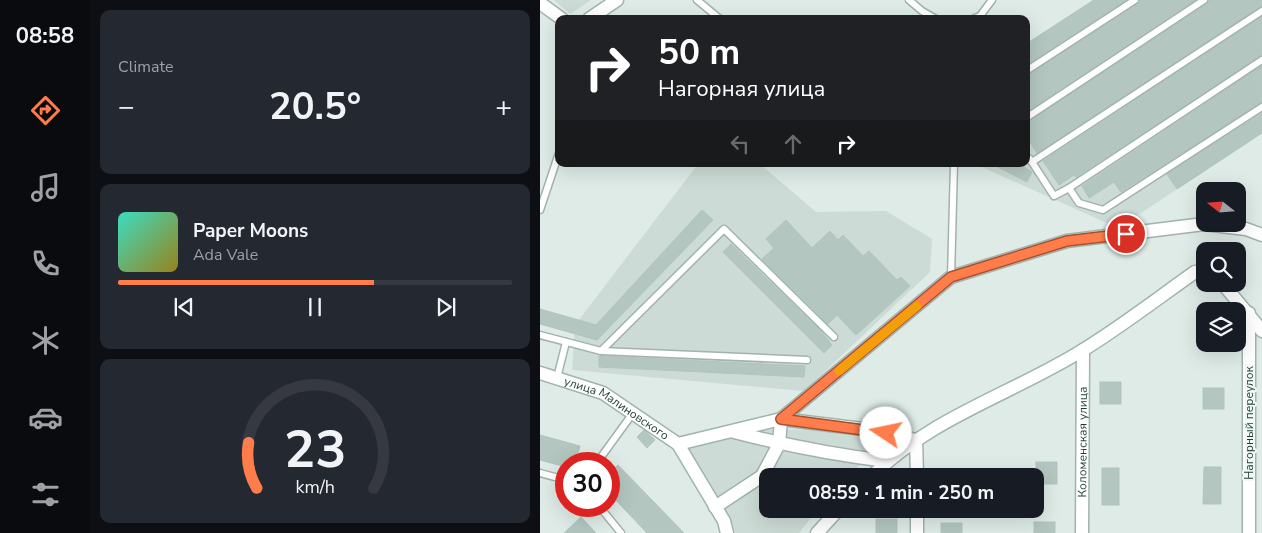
<!DOCTYPE html>
<html lang="en">
<head>
<meta charset="utf-8">
<style>
  body { margin:0; font-family:"Nunito Sans",sans-serif; background:#242831; color:#f1f3f6; height:100vh; display:flex; flex-direction:column; font-size:19px; white-space:nowrap }
  * { box-sizing:border-box; margin:0 }
  p { font-size:16px; color:#9ea1a6 }
  .icon { flex:none; width:28px; height:28px; fill:none; stroke:currentColor; stroke-width:2; stroke-linecap:round; stroke-linejoin:round }
  .map { position:relative; flex:1; overflow:hidden }
  .details { display:flex; flex-direction:column; gap:10px; padding:10px; background:#0d0f14; width:450px }
  .details>* { flex:none }
  .banner { position:absolute; left:15px; top:15px; width:475px; height:152px; border-radius:10px; box-shadow:0 5px 20px #0002; background:#202124; color:#fff; overflow:hidden }
  .needle { width:32px; rotate:287deg }
  .buttons { position:absolute; left:656px; top:182px; display:grid; gap:10px }
  .buttons a { display:grid; place-items:center; width:50px; height:50px; border-radius:10px; background:#171b24; box-shadow:0 5px 20px #0002; font-size:25px }
  .speed { position:absolute; left:15px; top:452px; display:flex; gap:10px; font-size:25px; font-weight:700; text-align:center }
  .speed>* { display:grid; place-content:center; width:65px; height:65px; border-radius:50%; background:#171b24; box-shadow:0 5px 20px #0002; line-height:1 }
  .speed .limit { border:8px solid #d22; background:#fff; color:#111 }
  .pin { position:absolute; display:grid; place-items:center; width:42px; height:42px; color:#fff; margin:-21px; border:2px solid #fff; border-radius:50%; box-shadow:0 1px 5px #0007 }
  .me { position:absolute; width:55px; margin:-28px; rotate:281deg; stroke-linejoin:round; filter:drop-shadow(0 0 4px #0008) }
  .turn { display:flex; align-items:center; gap:18px; height:105px; padding:0 20px; font-size:22px }
  .turn .icon { width:65px; height:65px; stroke-width:2.5 }
  .turn b { display:block; font-size:35px; line-height:42px }
  .lanes { display:flex; align-items:center; height:48px; padding:0 20px; background:#0003; justify-content:center; gap:25px; direction:ltr }
  .lanes .off { opacity:.35 }
  .big { font-size:38px; font-weight:700; line-height:1.1 }
  .details .widget { flex:1; display:flex; flex-direction:column; justify-content:center; gap:8px; min-width:0; padding:0 18px; border-radius:10px; background:#242831 }
  .details .dial { align-items:center; gap:0 }
  .dial svg { height:130px; overflow:visible; fill:none; stroke:#363941; stroke-width:7; stroke-linecap:round; text-anchor:middle }
  .dial text { fill:#f1f3f6; stroke:none }
  .song { display:flex; align-items:center; gap:15px }
  .cover { width:60px; height:60px; border-radius:8px; background:linear-gradient(135deg,hsl(170 70% 55%),hsl(50 70% 35%)) }
  .played { height:5px; border-radius:2px; background:linear-gradient(90deg,#fe7d4a 65%,#363941 65%) }
  .keys { display:flex; justify-content:space-around; direction:ltr }
  .heat { display:flex; justify-content:space-between; align-items:center; font-size:28px; direction:ltr }
  .trip { position:absolute; left:219px; top:468px; width:285px; height:50px; border-radius:10px; background:#171b24; box-shadow:0 5px 20px #0002; font-weight:700; line-height:50px; text-align:center }
  main { display:flex; flex:1; min-height:0 }
  .tabs { display:flex; flex-direction:column; width:90px; justify-content:space-around; align-items:center; background:#090b0e; color:#9ea1a6 }
  .tabs .icon { width:35px; height:35px }
  .tabs .active { color:#fe7d4a }
  .tabs b { font-size:22px; color:#f1f3f6 }
  .map>svg:first-child { display:block }
  .built { fill:#ccdbd5 }
  .building { fill:#b3c6bf; stroke:#b0c5bd }
  .lines { fill:none; stroke-linecap:round; stroke-linejoin:round }
  .lane-casing { stroke:#a1b3ad; stroke-width:9 }
  .street-casing { stroke:#a1b3ad; stroke-width:15 }
  .lane { stroke:#fff; stroke-width:6 }
  .street { stroke:#fff; stroke-width:12 }
  .route-casing { stroke:#a55130; stroke-width:12 }
  .route { stroke:#fe7d4a; stroke-width:9 }
  .slow { stroke:#f59e0b; stroke-width:9 }
  .labels { text-anchor:middle; dominant-baseline:central; stroke-width:4; stroke-linejoin:round; paint-order:stroke }
  .street-label { font-size:12px; fill:#1e3c35; stroke:#eff8f3 }
</style>
</head>
<body>
<main>
<nav class="tabs">
<b>08:58</b>
<svg class="icon active" aria-label="directions" viewBox="0 0 24 24"><path d="M12 3l9 9-9 9-9-9zM9 14v-3h6M13 9l2 2-2 2"/></svg>
<svg class="icon" aria-label="music" viewBox="0 0 24 24"><path d="M9 18V5l10-2v13"/><circle cx="6" cy="18" r="3"/><circle cx="16" cy="16" r="3"/></svg>
<svg class="icon" aria-label="phone" viewBox="0 0 24 24"><path d="M5 4h4l2 5-3 2q2 4 5 5l2-3 5 2v4C11 20 4 13 5 4z"/></svg>
<svg class="icon" aria-label="climate" viewBox="0 0 24 24"><path d="M12 3v18M4 7l16 10M4 17L20 7"/></svg>
<svg class="icon" aria-label="car" viewBox="0 0 24 24"><path d="M5 17H2v-5l4-1 3-4h7l3 4 3 1v5h-3M9 17h6M6 11h13"/><circle cx="7" cy="17" r="2"/><circle cx="17" cy="17" r="2"/></svg>
<svg class="icon" aria-label="filters" viewBox="0 0 24 24"><path d="M4 7h16M4 17h16"/><circle cx="9" cy="7" r="2"/><circle cx="15" cy="17" r="2"/></svg>
</nav>
<section class="details">
<div class="widget"><p>Climate</p>
<div class="heat"><a>−</a><b class="big">20.5°</b><a>+</a></div>
</div>
<div class="widget">
<div class="song"><i class="cover"></i><div><b>Paper Moons</b><p>Ada Vale</p></div></div>
<div class="played"></div>
<div class="keys"><svg class="icon" aria-label="previous" viewBox="0 0 24 24"><path d="M18 5L8 12l10 7zM5 5v14"/></svg><svg class="icon" aria-label="pause" viewBox="0 0 24 24"><path d="M8 5v14M16 5v14"/></svg><svg class="icon" aria-label="next" viewBox="0 0 24 24"><path d="M6 5l10 7-10 7zM19 5v14"/></svg></div>
</div>
<div class="widget dial"><svg viewBox="0 0 100 80">
<path d="M14 69A42 42 0 1 1 86 69"/>
<path d="M14 69A42 42 0 0 1 9 41" stroke="#fe7d4a"/>
<text x="50" y="56" font-size="32" font-weight="700">23</text>
<text x="50" y="72" font-size="11">km/h</text>
</svg></div>
</section>
<div class="map">
<svg width="722" height="533" viewBox="0 0 722 533">
  <rect width="100%" height="100%" fill="#deebe6"/>
  <g class="built">
    <polygon points="14,0 51,0 30,14"/>
    <polygon points="553,0 722,0 722,133 578,228 435,164 486,164 486,44"/>
    <polygon points="158,164 220,164 276,212 346,211 392,239 390,272 264,391 32,370 35,325"/>
    <polygon points="364,428 307,476 228,476 228,509 278,509 259,533 195,533 188,516 148,447 215,430"/>
  </g>
  <g class="building">
    <polygon points="554,0 586,0 486,65 486,44"/>
    <polygon points="600,0 655,0 486,112 486,76 598,4"/>
    <polygon points="669,0 722,0 722,6 497,153 486,136 486,123 667,4"/>
    <polygon points="722,17 722,55 536,177 534,175 519,185 503,161"/>
    <polygon points="722,66 722,102 581,192 574,182 549,198 542,186"/>
    <polygon points="722,113 722,133 637,189 627,174"/>
    <polygon points="452,164 479,164 492,172 487,182"/>
    <polygon points="162,210 173,220 57,340 0,324 0,309 56,325"/>
    <polygon points="246,220 272,248 290,231 298,240 303,235 323,256 329,251 357,280 361,277 370,286 316,335 297,315 288,324 222,259 234,248 226,239"/>
    <polygon points="191,244 280,330 292,345 284,353 183,252"/>
    <polygon points="59,356 265,366 264,377 59,367"/>
    <rect x="560" y="382" width="21" height="22"/>
    <rect x="663" y="388" width="21" height="21"/>
    <polygon points="104,430 115,440 107,448 97,437"/>
    <polygon points="0,435 40,446 35,464 26,464 26,467 0,460"/>
    <rect x="496" y="462" width="21" height="22"/>
    <polygon points="78,465 144,533 107,533 69,493 69,473"/>
    <polygon points="664,467 681,467 681,504 663,504"/>
    <rect x="562" y="468" width="17" height="37"/>
    <polygon points="41,517 56,533 24,533"/>
    <rect x="336" y="519" width="21" height="14"/>
    <rect x="494" y="522" width="21" height="11"/>
    <rect x="401" y="523" width="21" height="10"/>
  </g>
  <g class="lines">
    <defs>
      <g id="lane">
        <polyline points="157,0 180,19"/>
        <polyline points="369,0 382,11 396,19"/>
        <polyline points="433,19 440,16 452,0"/>
        <polyline points="486,71 595,0"/>
        <polyline points="486,118 664,0"/>
        <polyline points="486,157 490,159 514,196 529,188 539,203 563,210 722,107"/>
        <polyline points="492,162 722,11"/>
        <polyline points="529,188 722,60"/>
        <polyline points="0,210 19,153"/>
        <polyline points="411,277 414,164"/>
        <polyline points="0,335 61,351 184,229 294,337"/>
        <polyline points="61,351 267,360"/>
        <polyline points="17,378 26,342"/>
        <polyline points="56,464 93,413"/>
        <polyline points="0,473 26,480"/>
        <polyline points="59,506 81,533"/>
      </g>
      <g id="street">
        <polyline points="0,3 22,19"/>
        <polyline points="49,19 77,0"/>
        <polyline points="683,284 722,331"/>
        <path id="s1" d="M0,373l63,20 75,51 46,77 3,12"/>
        <path d="M194,432c51,13 101,23 153,29"/>
        <polyline points="138,444 241,419 411,277 527,241 664,224 706,229 722,235"/>
        <path d="M332,476c58,-58 142,-83 211,-126 39,-24 75,-52 112,-78l10,-2"/>
        <polyline points="175,507 222,476 239,444 241,419 331,430 376,440 377,476"/>
        <polyline points="377,509 377,533"/>
        <polyline points="277,533 299,509"/>
        <path id="s2" d="M542,533l1,-183"/>
        <polyline points="709,533 709,313"/>
      </g>
    </defs>
    <use href="#lane" class="lane-casing"/>
    <use href="#street" class="street-casing"/>
    <use href="#lane" class="lane"/>
    <use href="#street" class="street"/>
  </g>
  <g class="lines">
    <defs>
      <polyline id="route" points="346,433 241,419 411,277 527,241 586,234"/>
    </defs>
    <use href="#route" class="route-casing"/>
    <use href="#route" class="route"/>
    <polyline class="slow" points="299,371 377,306"/>
  </g>
  <g class="labels">
    <g class="street-label">
      <text stroke="none"><textPath href="#s1" startOffset="85">улица Малиновского</textPath></text>
      <text transform="translate(709 423) rotate(-90)">Нагорный переулок</text>
      <text stroke="none"><textPath href="#s2" startOffset="91">Коломенская улица</textPath></text>
    </g>
  </g>
</svg>
<div class="buttons">
<a><svg class="needle" viewBox="-14 -14 28 28"><path d="M0-13l5 13h-10z" fill="#e53935"/><path d="M0 13l5-13h-10z" fill="#9ea1a6"/></svg></a>
<a><svg class="icon" aria-label="search" viewBox="0 0 24 24"><circle cx="10" cy="10" r="6"/><path d="M15 15l6 6"/></svg></a>
<a><svg class="icon" aria-label="layers" viewBox="0 0 24 24"><path d="M12 4l9 5-9 5-9-5zM3 14l9 5 9-5"/></svg></a>
</div>
<div class="speed"><div class="limit">30</div></div>
<div class="pin" style="left:586px;top:234px;background:#d93025"><svg class="icon" aria-label="arrive" viewBox="0 0 24 24"><path d="M6 21V4h12l-3 4 3 4H6"/></svg></div>
<svg class="me" style="left:346px;top:433px" viewBox="-20 -20 40 40"><circle r="19" fill="#fff"/><path d="M0-13L10 11 0 6-10 11z" fill="#fe7d4a"/></svg>
<div class="trip">08:59 · 1 min · 250 m</div>
<div class="banner">
<div class="turn"><svg class="icon" aria-label="right" viewBox="0 0 24 24"><path d="M7 20v-9h11M14 6l5 5-5 5"/></svg><div><b>50 m</b>Нагорная улица</div></div>
<div class="lanes"><svg class="icon off" aria-label="left" viewBox="0 0 24 24"><path d="M17 20v-9H6M10 6l-5 5 5 5"/></svg><svg class="icon off" aria-label="ahead" viewBox="0 0 24 24"><path d="M12 20V5M6 11l6-6 6 6"/></svg><svg class="icon" aria-label="right" viewBox="0 0 24 24"><path d="M7 20v-9h11M14 6l5 5-5 5"/></svg></div>
</div>
</div>
</main>
</body>
</html>
